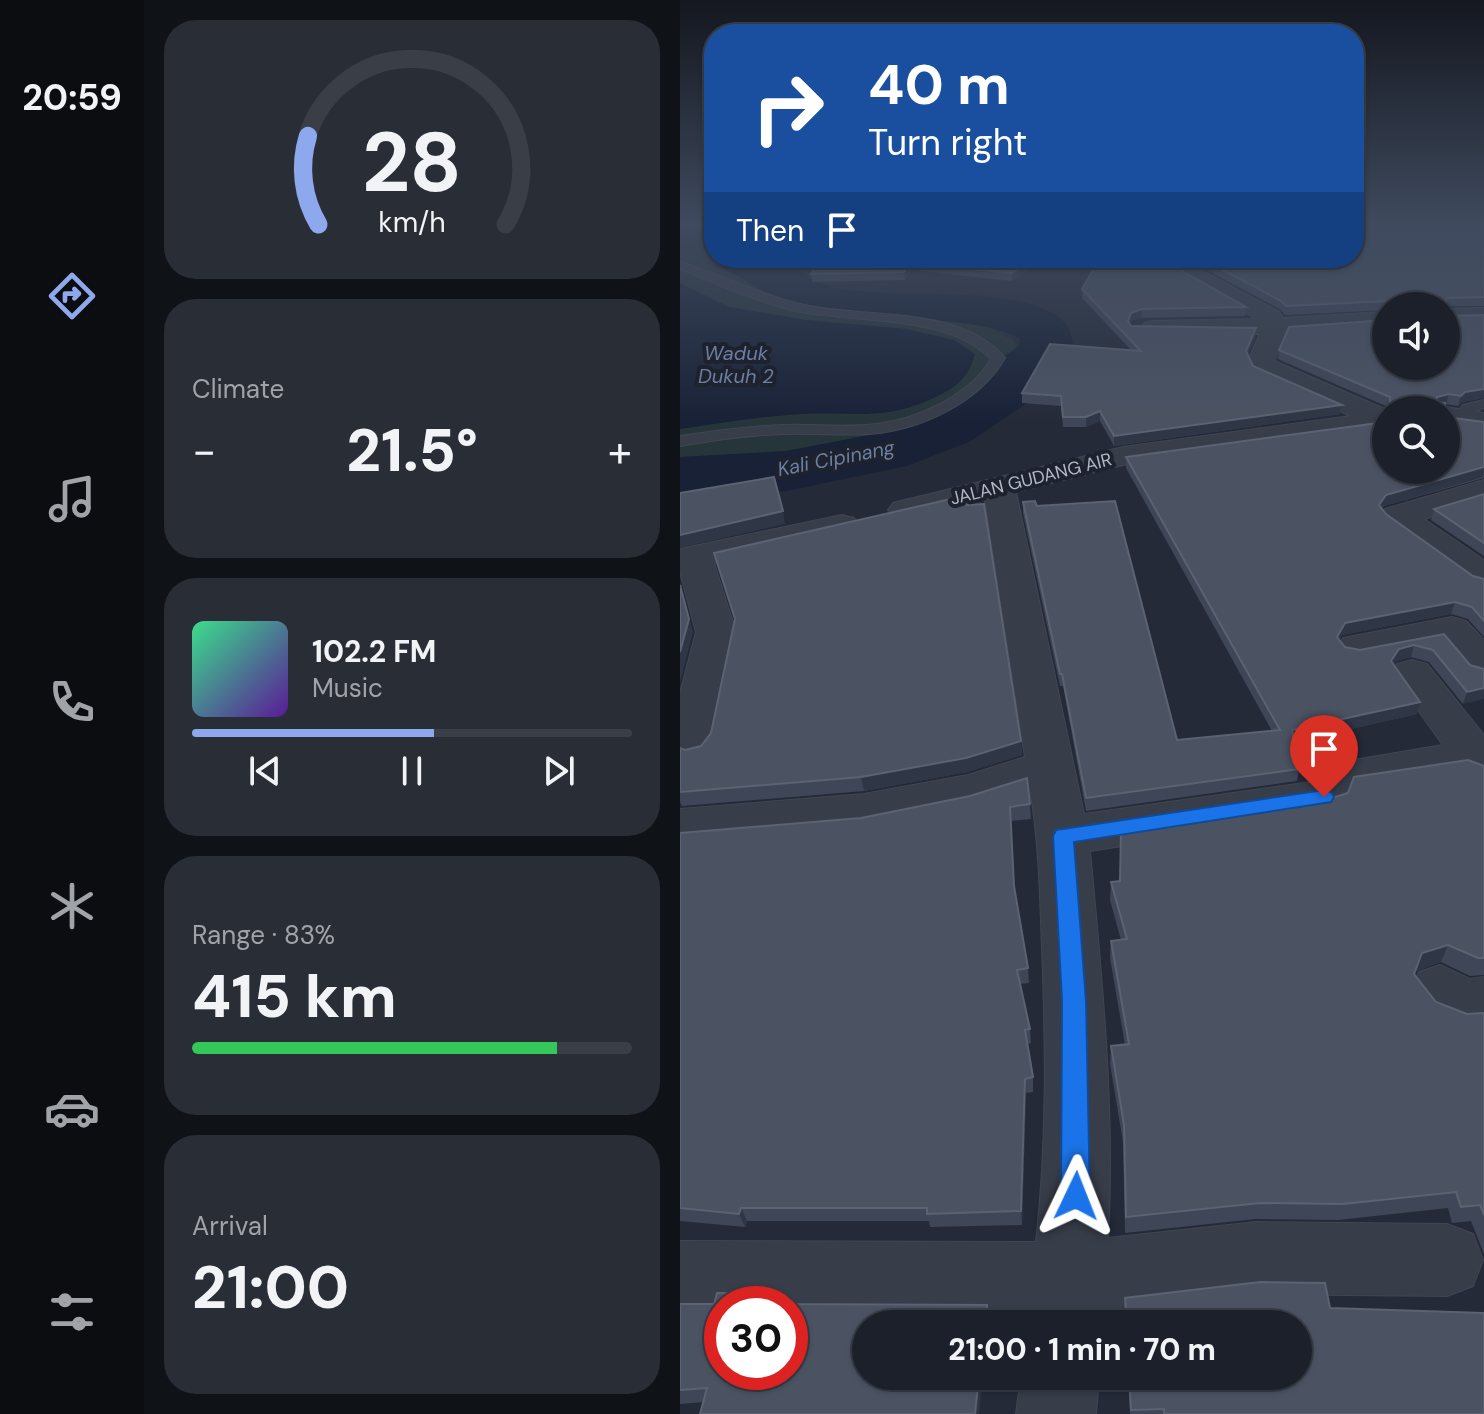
<!DOCTYPE html>
<html lang="en">
<head>
<meta charset="utf-8">
<style>
  body { margin:0; font-family:"DM Sans",sans-serif; background:#282d36; color:#f1f3f6; height:100vh; display:flex; flex-direction:column; font-size:30px; white-space:nowrap }
  * { box-sizing:border-box; margin:0 }
  p { font-size:26px; color:#a0a3a8 }
  .icon { flex:none; width:44px; height:44px; fill:none; stroke:currentColor; stroke-width:2; stroke-linecap:round; stroke-linejoin:round }
  .map { position:relative; flex:1; overflow:hidden }
  .panel { display:flex; flex-direction:column; gap:20px; padding:20px; background:#0f1217; width:536px }
  .panel>* { flex:none }
  .top-card { position:absolute; left:24px; top:24px; width:660px; height:244px; border-radius:32px; box-shadow:0 2px 6px #0004,0 0 0 2px #393e47; background:#1a4fa0; color:#fff; overflow:hidden }
  .fabs { position:absolute; left:692px; top:292px; display:grid; gap:16px }
  .fabs a { display:grid; place-items:center; width:88px; height:88px; border-radius:50%; background:#1b202a; box-shadow:0 2px 6px #0004,0 0 0 2px #393e47; font-size:40px }
  .speed { position:absolute; left:24px; top:1286px; display:flex; gap:16px; font-size:40px; font-weight:700; text-align:center }
  .speed>* { display:grid; place-content:center; width:104px; height:104px; border-radius:50%; background:#1b202a; box-shadow:0 2px 6px #0004,0 0 0 2px #393e47; line-height:1 }
  .speed .limit { border:12px solid #d22; background:#fff; color:#111 }
  .pin { position:absolute; display:grid; place-items:center; width:68px; height:68px; color:#fff; margin:-82px -34px; border-radius:50% 50% 50% 0; rotate:-45deg; box-shadow:0 0 8px #0007 }
  .pin .icon { rotate:45deg }
  .me { position:absolute; width:88px; margin:-44px; rotate:2deg; stroke-linejoin:round; filter:drop-shadow(0 0 6px #0008) }
  .turn { display:flex; align-items:center; gap:28px; height:168px; padding:0 32px; font-size:36px }
  .turn .icon { width:104px; height:104px; stroke-width:2.5 }
  .turn b { display:block; font-size:56px; line-height:68px }
  .then { display:flex; align-items:center; height:76px; padding:0 32px; background:#0003; gap:16px; font-size:30px }
  .big { font-size:60px; font-weight:800; line-height:1.1 }
  .panel .card { flex:1; display:flex; flex-direction:column; justify-content:center; gap:12px; min-width:0; padding:0 28px; border-radius:32px; background:#282d36 }
  .panel .dial { align-items:center; gap:0 }
  .dial svg { height:208px; overflow:visible; fill:none; stroke:#393e47; stroke-width:7; stroke-linecap:round; text-anchor:middle }
  .dial text { fill:#f1f3f6; stroke:none }
  .song { display:flex; align-items:center; gap:24px }
  .cover { width:96px; height:96px; border-radius:12px; background:linear-gradient(135deg,hsl(150 70% 55%),hsl(270 70% 35%)) }
  .played { height:8px; border-radius:4px; background:linear-gradient(90deg,#8ea8ee 55%,#393e47 55%) }
  .keys { display:flex; justify-content:space-around; direction:ltr }
  .heat { display:flex; justify-content:space-between; align-items:center; font-size:44px; direction:ltr }
  .charge { height:12px; border-radius:6px; background:linear-gradient(90deg,#34c759 83%,#393e47 0) }
  .trip { position:absolute; left:172px; top:1310px; width:460px; height:80px; border-radius:40px; background:#1b202a; box-shadow:0 2px 6px #0004,0 0 0 2px #393e47; font-weight:800; line-height:80px; text-align:center }
  main { display:flex; flex:1; min-height:0 }
  .tab-bar { display:flex; flex-direction:column; width:144px; justify-content:space-around; align-items:center; background:#0b0d11; color:#a0a3a8 }
  .tab-bar .icon { width:56px; height:56px }
  .tab-bar .on { color:#8ea8ee }
  .tab-bar b { font-size:36px; color:#f1f3f6 }
  .map>svg:first-child { display:block }
  .green { fill:#26353a }
  .water { fill:#182135 }
  .lines { fill:none; stroke-linecap:round; stroke-linejoin:round }
  .river { fill:#182135; fill-rule:evenodd }
  .lane-casing { stroke:#414652; stroke-width:2 }
  .street-casing { stroke:#414652; stroke-width:2 }
  .lane { fill:#373d49; fill-rule:evenodd }
  .street { fill:#373d49; fill-rule:evenodd }
  .wall { fill:#3f4657 }
  .shaded-wall { fill:#2f3646 }
  .building { fill:#4b5363; stroke:#5b6272; stroke-width:2; fill-rule:evenodd }
  .route { fill:#1a73e8; stroke:#114b97; stroke-width:2 }
  .labels { text-anchor:middle; dominant-baseline:central; stroke-width:8; stroke-linejoin:round; paint-order:stroke }
  .far-street-label { font-size:18px; fill:#b2b7c5; stroke:#1d222e }
  .far-water-label { font-size:20px; font-style:italic; fill:#6e7ea1; stroke:#1d222e }
</style>
</head>
<body>
<main>
<nav class="tab-bar">
<b>20:59</b>
<svg class="icon on" aria-label="directions" viewBox="0 0 24 24"><path d="M12 3l9 9-9 9-9-9zM9 14v-3h6M13 9l2 2-2 2"/></svg>
<svg class="icon" aria-label="music" viewBox="0 0 24 24"><path d="M9 18V5l10-2v13"/><circle cx="6" cy="18" r="3"/><circle cx="16" cy="16" r="3"/></svg>
<svg class="icon" aria-label="phone" viewBox="0 0 24 24"><path d="M5 4h4l2 5-3 2q2 4 5 5l2-3 5 2v4C11 20 4 13 5 4z"/></svg>
<svg class="icon" aria-label="climate" viewBox="0 0 24 24"><path d="M12 3v18M4 7l16 10M4 17L20 7"/></svg>
<svg class="icon" aria-label="car" viewBox="0 0 24 24"><path d="M5 17H2v-5l4-1 3-4h7l3 4 3 1v5h-3M9 17h6M6 11h13"/><circle cx="7" cy="17" r="2"/><circle cx="17" cy="17" r="2"/></svg>
<svg class="icon" aria-label="filters" viewBox="0 0 24 24"><path d="M4 7h16M4 17h16"/><circle cx="9" cy="7" r="2"/><circle cx="15" cy="17" r="2"/></svg>
</nav>
<section class="panel">
<div class="card dial"><svg viewBox="0 0 100 80">
<path d="M14 69A42 42 0 1 1 86 69"/>
<path d="M14 69A42 42 0 0 1 10 35" stroke="#8ea8ee"/>
<text x="50" y="56" font-size="32" font-weight="700">28</text>
<text x="50" y="72" font-size="11">km/h</text>
</svg></div>
<div class="card"><p>Climate</p>
<div class="heat"><a>−</a><b class="big">21.5°</b><a>+</a></div>
</div>
<div class="card">
<div class="song"><i class="cover"></i><div><b>102.2 FM</b><p>Music</p></div></div>
<div class="played"></div>
<div class="keys"><svg class="icon" aria-label="previous" viewBox="0 0 24 24"><path d="M18 5L8 12l10 7zM5 5v14"/></svg><svg class="icon" aria-label="pause" viewBox="0 0 24 24"><path d="M8 5v14M16 5v14"/></svg><svg class="icon" aria-label="next" viewBox="0 0 24 24"><path d="M6 5l10 7-10 7zM19 5v14"/></svg></div>
</div>
<div class="card"><p>Range · 83%</p><b class="big">415 km</b><div class="charge"></div></div>
<div class="card"><p>Arrival</p><b class="big">21:00</b></div>
</section>
<div class="map">
<svg width="804" height="1414" viewBox="0 0 804 1414">
  <rect width="100%" height="100%" fill="#242a38"/>
  <path class="green" d="M0,252l39,10 50,30 37,13 37,6 115,6 30,9 27,16 3,16c-67,88 -236,102 -338,102z"/>
  <path class="water" d="M0,283l49,24 77,13 101,9 47,11 21,14c-6,23 -18,33 -39,43 -54,25 -78,14 -133,17 -41,2 -82,9 -123,15z"/>
  <g class="lines">
    <path class="river" d="M34,251v7c18,0 45,-5 61,0 22,8 37,25 60,30 54,12 190,-6 229,34 7,7 8,18 10,28l-8,11 -26,22 -13,20 -56,38 -64,25 -121,25 -106,6v-40l106,-6 83,-16 58,-20 58,-36 14,-19 21,-15 -1,-7c-44,-23 -137,-18 -189,-20 -20,-5 -42,-11 -59,-22 -20,-11 -33,-23 -56,-29l-6,-9z"/>
    <defs>
      <g id="lane">
        <path d="M0,262c39,12 76,31 116,41 63,17 164,0 209,55 -26,45 -85,72 -135,76 -28,2 -57,-1 -86,0 -35,1 -70,6 -104,12v-10c35,-5 69,-10 104,-11 31,-1 62,3 93,-1 41,-5 93,-29 114,-65 -45,-46 -135,-35 -195,-48 -40,-9 -78,-27 -116,-42z"/>
        <path d="M804,400v8c-10,3 -15,10 -24,12l-7,-4 10,-11z"/>
      </g>
      <g id="street">
        <path d="M471,258h27l101,54 4,6 103,-6v14l-100,7 -12,28 113,49 -1,19 -263,36 -107,27 68,322 242,-34 -3,-4 7,-12 113,-19 -52,-72 6,-9 15,-4 15,4 57,71v48l-17,-5 -3,-4 -119,18 3,5 -7,12 -17,5 -234,37c12,128 25,258 18,387l148,-16 191,2 26,10 10,26 -10,26 -26,10 -191,-2 -153,18v12h-76l1,-8 -238,-1v-11h-68v11h-42v-74l356,1c11,-97 10,-196 6,-294 -2,-54 -3,-106 -12,-159l-59,19 -107,22 -184,15v-36l184,-15 104,-19 57,-18 -40,-257 -80,20 -12,-3 -5,-7 5,-7 230,-56 228,-31 -98,-43 -5,-12 12,-27 -116,-1 -3,-5 3,-5 9,-2 103,-2z"/>
        <polygon points="804,308 804,322 766,323 766,309"/>
        <polygon points="766,407 804,413 804,431 766,425 766,410 756,410"/>
        <polygon points="804,480 804,501 744,519 804,560 804,588 791,585 705,523 700,516 705,509"/>
        <polygon points="162,515 174,518 179,525 174,532 34,563 56,632 32,746 25,757 9,761 0,759 0,693 16,632 0,572 0,549"/>
        <polygon points="772,617 786,621 804,640 804,679 789,675 762,643 677,659 663,656 657,647 663,638"/>
        <path d="M760,965l30,14 14,-2v50c-35,7 -58,-5 -73,-37l8,-18z"/>
        <polygon points="341,1376 419,1376 416,1414 336,1414"/>
      </g>
    </defs>
    <use href="#lane" class="lane-casing"/>
    <use href="#street" class="street-casing"/>
    <use href="#lane" class="lane"/>
    <use href="#street" class="street"/>
  </g>
  <g class="wall">
    <polygon points="804,225 804,306 706,306 706,310 605,315 600,309 504,258 674,258"/>
    <polygon points="140,258 243,258 244,262 260,262 262,258 366,258 332,281 231,270 225,280 132,282 131,274 140,261"/>
    <polygon points="402,289 566,307 565,316 461,318 450,321 450,324 451,326 575,337 568,354 573,366 660,414 434,446 420,421 406,427 383,427 381,406 342,403 342,393 451,350 402,298"/>
    <polygon points="804,315 804,398 782,402 778,406 765,404 766,410 708,410 708,407 598,359 599,350"/>
    <polygon points="766,417 804,422 804,478 704,506 702,509 706,514 793,576 804,579 804,637 788,619 771,614 662,635 659,640 665,647 680,650 764,634 790,665 804,669 783,704 749,662 731,657 716,661 714,665 737,714 614,742 619,769 617,781 406,811 383,686 380,686 343,513 343,502 357,506 497,740 592,731 446,468 446,457"/>
    <polygon points="804,494 804,556 751,520 754,509"/>
    <polygon points="38,565 341,741 342,755 287,772 184,791 2,806 0,802 0,748 5,750 21,746 31,733 55,621"/>
    <polygon points="804,766 804,975 790,976 761,962 736,971 735,974 756,1002 787,1014 804,1013 804,1254 791,1221 772,1223 768,1208 658,1220 576,1219 445,1233 443,1142 430,1064 431,1046 445,1045 430,958 431,941 441,940 430,900 431,882 440,881 649,799"/>
    <polygon points="350,804 351,819 331,821 334,887 348,968 349,983 340,984 350,1029 351,1043 347,1044 353,1077 353,1092 346,1093 342,1225 250,1227 249,1221 67,1221 65,1227 0,1221 0,833"/>
    <polygon points="100,1294 105,1304 309,1319 24,1402 0,1404 0,1304 34,1304"/>
    <polygon points="445,1298 650,1308 804,1414 450,1414 448,1376 618,1376 618,1324 445,1324"/>
  </g>
  <g class="shaded-wall">
    <polygon points="354,258 366,258 332,281 332,273"/>
    <polygon points="230,262 231,270 225,280 224,272"/>
    <polygon points="462,309 461,318 450,321 447,330 448,321 451,313"/>
    <polygon points="576,328 575,337 565,360 566,351"/>
    <polygon points="804,389 804,398 782,402 778,406 781,396 785,392"/>
    <polygon points="769,394 766,404 755,407 757,397"/>
    <polygon points="662,405 660,414 434,446 434,436"/>
    <polygon points="420,411 420,421 406,427 406,417"/>
    <polygon points="804,467 803,477 704,506 697,516 699,505 706,495"/>
    <polygon points="103,511 105,524 0,548 0,535"/>
    <polygon points="0,584 13,632 0,682"/>
    <polygon points="775,602 771,614 662,635 654,649 657,637 665,623"/>
    <polygon points="734,645 731,657 716,661 708,673 711,661 719,649"/>
    <polygon points="804,688 804,699 783,704 787,692"/>
    <polygon points="740,702 737,714 609,743 612,730"/>
    <polygon points="341,741 342,755 287,772 184,791 181,777"/>
    <polygon points="768,945 761,962 736,971 742,953"/>
    <polygon points="345,1079 346,1093 342,1225 341,1211"/>
    <polygon points="61,1208 67,1221 65,1227 59,1214"/>
    <polygon points="307,1305 309,1324 305,1324"/>
    <polygon points="299,1376 303,1376 299,1414 295,1414"/>
  </g>
  <g class="building">
    <polygon points="674,225 804,225 804,297 766,298 766,306 710,306 710,301 606,306 601,301 520,258 674,258"/>
    <polygon points="142,258 243,258 244,262 260,262 262,258 354,258 332,273 230,262 224,272 131,274"/>
    <polygon points="420,258 479,258 566,307 462,309 451,313 448,321 451,326 576,328 566,351 573,366 662,405 434,436 420,411 406,417 383,417 381,396 342,393 370,344 461,351 402,289"/>
    <polygon points="804,315 804,389 785,392 781,396 769,394 757,397 756,402 765,403 766,410 710,410 710,397 599,350 609,327 706,320 706,366 766,366 766,316"/>
    <polygon points="766,414 766,417 804,422 804,467 706,495 699,505 706,514 793,576 804,579 804,621 792,607 775,602 665,623 657,637 665,647 680,650 764,634 790,665 804,669 804,688 787,692 753,650 734,645 719,649 711,661 740,702 612,730 619,769 406,798 382,674 380,674 343,502 355,501 357,506 435,501 497,740 600,730 446,457 706,422 706,470 766,470"/>
    <polygon points="94,477 103,511 0,535 0,493"/>
    <polygon points="804,494 804,543 754,509"/>
    <polygon points="284,496 286,505 304,504 341,741 286,758 181,777 0,792 0,748 5,750 21,746 31,733 55,619 34,553"/>
    <polygon points="0,585 9,619 0,652"/>
    <polygon points="788,760 804,766 804,958 798,958 768,945 742,953 734,974 756,1002 787,1014 804,1013 804,1215 800,1205 781,1207 776,1192 663,1204 580,1203 446,1217 444,1125 431,1046 449,1044 431,941 447,939 431,882 440,881 441,832 649,799 668,793 674,777"/>
    <polygon points="347,778 350,804 330,807 334,886 348,968 337,970 350,1029 345,1030 353,1077 345,1079 341,1211 247,1214 247,1208 61,1208 59,1214 0,1208 0,833 181,818 290,796"/>
    <polygon points="580,1282 645,1283 650,1308 804,1313 804,1414 484,1414 484,1409 451,1410 449,1376 618,1376 618,1324 447,1324 445,1298"/>
    <path d="M37,1293l63,1 3,10 204,1 -2,19h-119v52h113l-4,38h-275l7,-26 -27,2v-86h34zM42,1304h68v68h-68z"/>
  </g>
  <linearGradient id="sky" x2="0" y2="1"><stop stop-color="#14171f"/><stop offset="0.53" stop-color="#3f4a5e"/><stop offset="1" stop-color="#3f4a5e" stop-opacity="0"/></linearGradient>
  <rect width="804" height="423" fill="url(#sky)"/>
  <polygon class="route" points="644,790 651,792 654,797 651,802 394,842 406,1001 410,1196 406,1206 396,1210 386,1206 381,1196 382,1001 373,836 376,830"/>
  <g class="labels">
    <g class="far-street-label">
      <text transform="translate(351 479) rotate(-14)">JALAN GUDANG AIR</text>
    </g>
    <g class="far-water-label">
      <text x="56" y="353">Waduk<tspan x="56" dy="23">Dukuh 2</tspan></text>
      <text transform="translate(156 458) rotate(-11)">Kali Cipinang</text>
    </g>
  </g>
</svg>
<div class="fabs">
<a><svg class="icon" aria-label="sound" viewBox="0 0 24 24"><path d="M4 9h4l5-4v14l-5-4H4zM17 9q2 3 0 6"/></svg></a>
<a><svg class="icon" aria-label="search" viewBox="0 0 24 24"><circle cx="10" cy="10" r="6"/><path d="M15 15l6 6"/></svg></a>
</div>
<div class="speed"><div class="limit">30</div></div>
<div class="pin" style="left:644px;top:797px;background:#d93025"><svg class="icon" aria-label="arrive" viewBox="0 0 24 24"><path d="M6 21V4h12l-3 4 3 4H6"/></svg></div>
<svg class="me" style="left:396px;top:1196px" viewBox="-20 -20 40 40"><path d="M0-17L14 15 0 8-14 15z" fill="#1a73e8" stroke="#fff" stroke-width="4"/></svg>
<div class="trip">21:00 · 1 min · 70 m</div>
<div class="top-card">
<div class="turn"><svg class="icon" aria-label="right" viewBox="0 0 24 24"><path d="M7 20v-9h11M14 6l5 5-5 5"/></svg><div><b>40 m</b>Turn right</div></div>
<div class="then">Then<svg class="icon" aria-label="arrive" viewBox="0 0 24 24"><path d="M6 21V4h12l-3 4 3 4H6"/></svg></div>
</div>
</div>
</main>
</body>
</html>
